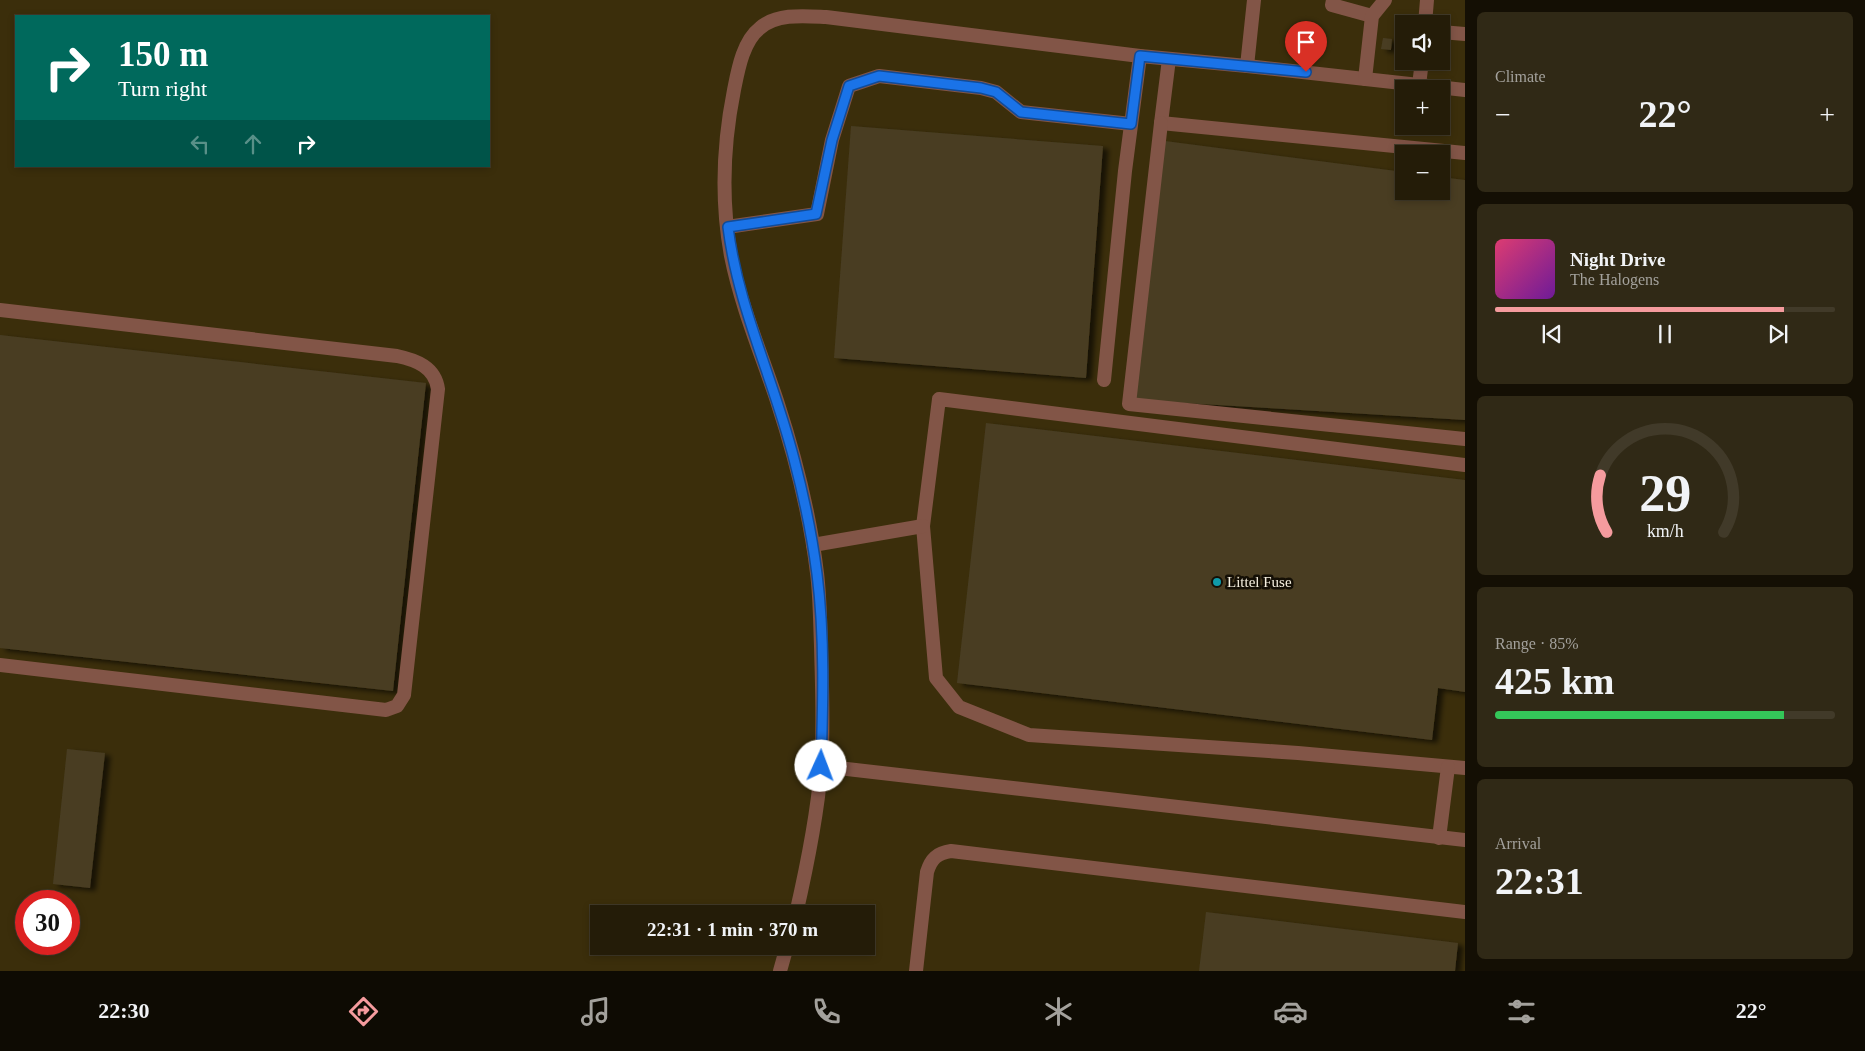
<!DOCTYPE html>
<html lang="en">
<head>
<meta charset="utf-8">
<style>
  body { margin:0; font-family:Georgia,serif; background:#302916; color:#f1f3f6; height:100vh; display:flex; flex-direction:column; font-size:19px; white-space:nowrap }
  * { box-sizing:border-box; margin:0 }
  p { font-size:16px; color:#a3a19c }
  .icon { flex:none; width:28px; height:28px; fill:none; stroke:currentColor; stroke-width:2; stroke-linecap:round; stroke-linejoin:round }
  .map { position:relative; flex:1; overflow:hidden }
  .side { display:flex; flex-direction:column; gap:12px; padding:12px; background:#140f04; width:400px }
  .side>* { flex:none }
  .banner { position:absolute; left:15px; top:15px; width:475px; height:152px; border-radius:0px; box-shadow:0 2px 8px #0003,0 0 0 1px #413a29; background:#00695c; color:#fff; overflow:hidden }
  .buttons { position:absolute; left:1395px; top:15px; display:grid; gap:10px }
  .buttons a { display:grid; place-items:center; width:55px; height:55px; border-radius:0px; background:#241c08; box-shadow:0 2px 8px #0003,0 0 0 1px #413a29; font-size:25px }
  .speed { position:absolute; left:15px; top:890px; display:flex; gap:10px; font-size:25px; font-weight:700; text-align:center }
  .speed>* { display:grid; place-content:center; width:65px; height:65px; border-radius:50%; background:#241c08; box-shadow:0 2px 8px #0003,0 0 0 1px #413a29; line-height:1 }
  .speed .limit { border:8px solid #d22; background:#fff; color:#111 }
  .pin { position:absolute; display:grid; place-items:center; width:42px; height:42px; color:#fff; margin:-51px -21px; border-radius:50% 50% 50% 0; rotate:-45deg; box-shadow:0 0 5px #0007 }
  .pin .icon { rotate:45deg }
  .me { position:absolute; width:55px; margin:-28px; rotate:2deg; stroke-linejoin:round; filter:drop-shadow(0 0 4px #0008) }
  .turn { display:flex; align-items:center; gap:18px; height:105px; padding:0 20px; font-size:22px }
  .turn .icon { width:65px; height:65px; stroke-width:2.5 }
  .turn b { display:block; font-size:35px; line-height:42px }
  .lanes { display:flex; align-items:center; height:48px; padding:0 20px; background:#0003; justify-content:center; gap:25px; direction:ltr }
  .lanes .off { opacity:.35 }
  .big { font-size:38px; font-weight:600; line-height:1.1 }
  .side .card { flex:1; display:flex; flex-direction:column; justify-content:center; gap:8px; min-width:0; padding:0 18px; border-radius:8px; background:#302916 }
  .side .dial { align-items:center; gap:0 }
  .dial svg { height:130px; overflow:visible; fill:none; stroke:#413a29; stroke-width:7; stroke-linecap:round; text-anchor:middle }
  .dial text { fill:#f1f3f6; stroke:none }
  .song { display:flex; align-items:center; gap:15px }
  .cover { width:60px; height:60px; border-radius:8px; background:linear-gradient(135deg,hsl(340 70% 55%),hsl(280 70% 35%)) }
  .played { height:5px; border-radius:2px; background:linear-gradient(90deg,#f59b9e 85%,#413a29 85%) }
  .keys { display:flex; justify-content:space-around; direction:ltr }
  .heat { display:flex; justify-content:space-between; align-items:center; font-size:28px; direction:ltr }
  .charge { height:8px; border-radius:4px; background:linear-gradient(90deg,#34c759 85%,#413a29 0) }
  .trip { position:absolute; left:590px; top:905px; width:285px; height:50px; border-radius:0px; background:#241c08; box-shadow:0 2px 8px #0003,0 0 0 1px #413a29; font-weight:600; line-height:50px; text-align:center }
  .dock { display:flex; height:80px; justify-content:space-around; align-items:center; background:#0e0b03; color:#a3a19c }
  .dock .icon { width:35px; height:35px }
  .dock .current { color:#f59b9e }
  .dock b { font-size:22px; color:#f1f3f6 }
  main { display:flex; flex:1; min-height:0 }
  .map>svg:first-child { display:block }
  .built { fill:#3b2e0b; fill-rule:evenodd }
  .building { fill:#483d23; filter:url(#shadow) }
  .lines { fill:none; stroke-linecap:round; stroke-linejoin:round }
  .service { stroke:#825547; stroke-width:14 }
  .minor { stroke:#825547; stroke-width:14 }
  .route-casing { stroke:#114b97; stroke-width:12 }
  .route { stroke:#1a73e8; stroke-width:9 }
  .culture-dot { fill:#0f9aa8; stroke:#140f05; stroke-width:2 }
  .labels { text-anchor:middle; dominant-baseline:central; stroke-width:5; stroke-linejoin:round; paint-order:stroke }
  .poi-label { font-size:15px; fill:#f7f1e1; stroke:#140f05; text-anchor:start }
</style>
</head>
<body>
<main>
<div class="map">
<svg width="1465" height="971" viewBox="0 0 1465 971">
  <defs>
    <filter id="shadow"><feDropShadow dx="5.5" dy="3" stdDeviation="2.5" flood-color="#0009"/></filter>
  </defs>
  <rect width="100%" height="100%" fill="#30250b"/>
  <path class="built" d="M0,0h1465v971h-1465zM16,16h473v150h-473zM1404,24h37v37h-37zM1404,89h37v37h-37zM1404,154h37v37h-37zM26,901h43v43h-43zM599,914h267v32h-267z"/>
  <g class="building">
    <polygon points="1383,38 1392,39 1391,50 1381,49"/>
    <polygon points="851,126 1103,146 1086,378 834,358"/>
    <polygon points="1165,141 1404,172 1404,191 1441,191 1441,177 1465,180 1465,420 1133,400"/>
    <polygon points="0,335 426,383 393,691 0,648"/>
    <polygon points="986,423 1465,480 1465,692 1438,688 1432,740 957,683"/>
    <polygon points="67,749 105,753 90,888 53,884"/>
    <polygon points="1206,912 1458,943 1455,971 1199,971"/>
  </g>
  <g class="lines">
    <g class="service">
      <polyline points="1333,0 1332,5 1372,16"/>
      <polyline points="1425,24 1427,0"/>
      <polyline points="1441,32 1465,34"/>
      <polyline points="1169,59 1161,123 1465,153"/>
      <polyline points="1247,66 1465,90"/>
      <polyline points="1365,79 1372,16 1385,0"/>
      <polyline points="1419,85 1422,61"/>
      <polyline points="1161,123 1129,404 1465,439"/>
      <polyline points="727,227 817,214 832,140 849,86 879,76 981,88 996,92 1021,112 1131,124"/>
      <path d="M0,310l397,46c19,4 38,11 41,33l-34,306 -7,11 -11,4 -386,-45"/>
      <polyline points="1104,380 1125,171 1140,56"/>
      <polyline points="1465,465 939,399 923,526 936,678 959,707 1029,735 1298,753 1465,768"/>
      <polyline points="813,545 923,526"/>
      <polyline points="1439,838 1448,767"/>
      <path d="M916,971l11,-99c4,-13 10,-19 24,-21l514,61"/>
    </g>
    <g class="minor">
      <polyline points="821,766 1465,840"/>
      <path d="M796,914c11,-48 21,-96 25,-145 3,-41 1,-82 0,-123 -1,-24 -1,-49 -4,-73 -7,-58 -22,-117 -40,-172 -16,-48 -36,-95 -46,-145 -10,-55 -8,-111 3,-166 4,-20 9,-49 26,-62 17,-15 45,-12 66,-11l314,39 107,10 7,-66"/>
      <polyline points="780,971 787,946"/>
    </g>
  </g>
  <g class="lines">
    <defs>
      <path id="route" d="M821,766c2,-63 4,-129 -4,-192 -5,-39 -13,-77 -23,-115 -20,-79 -56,-151 -66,-232l88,-13 16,-74 17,-54 30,-10 102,12 15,4 25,20 110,12 9,-68 166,16"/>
    </defs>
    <use href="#route" class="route-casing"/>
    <use href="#route" class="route"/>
  </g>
  <circle class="culture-dot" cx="1217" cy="582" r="5"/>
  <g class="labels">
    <g class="poi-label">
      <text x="1227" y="582">Littel Fuse</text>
    </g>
  </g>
</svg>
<div class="buttons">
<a><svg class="icon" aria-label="sound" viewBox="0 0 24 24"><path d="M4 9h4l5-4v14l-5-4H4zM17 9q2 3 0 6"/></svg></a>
<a>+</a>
<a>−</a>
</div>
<div class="speed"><div class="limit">30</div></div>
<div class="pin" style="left:1306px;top:72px;background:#d93025"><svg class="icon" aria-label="arrive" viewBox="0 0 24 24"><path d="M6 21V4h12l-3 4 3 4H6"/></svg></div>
<svg class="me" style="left:821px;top:766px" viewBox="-20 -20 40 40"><circle r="19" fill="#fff"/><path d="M0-13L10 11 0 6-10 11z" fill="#1a73e8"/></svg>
<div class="trip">22:31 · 1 min · 370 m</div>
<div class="banner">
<div class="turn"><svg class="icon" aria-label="right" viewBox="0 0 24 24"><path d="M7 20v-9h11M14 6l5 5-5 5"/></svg><div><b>150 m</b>Turn right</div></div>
<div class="lanes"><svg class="icon off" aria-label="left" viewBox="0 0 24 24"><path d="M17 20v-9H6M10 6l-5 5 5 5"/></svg><svg class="icon off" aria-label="ahead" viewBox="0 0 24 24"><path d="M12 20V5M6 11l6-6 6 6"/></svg><svg class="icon" aria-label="right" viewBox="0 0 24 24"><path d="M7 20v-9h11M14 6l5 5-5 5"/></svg></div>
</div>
</div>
<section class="side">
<div class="card"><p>Climate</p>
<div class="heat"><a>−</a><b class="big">22°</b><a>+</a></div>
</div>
<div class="card">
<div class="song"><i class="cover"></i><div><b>Night Drive</b><p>The Halogens</p></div></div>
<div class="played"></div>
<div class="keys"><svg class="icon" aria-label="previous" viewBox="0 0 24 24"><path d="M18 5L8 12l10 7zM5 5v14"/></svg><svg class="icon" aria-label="pause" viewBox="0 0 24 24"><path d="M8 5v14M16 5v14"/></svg><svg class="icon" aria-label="next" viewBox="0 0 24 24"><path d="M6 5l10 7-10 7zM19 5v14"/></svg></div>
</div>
<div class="card dial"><svg viewBox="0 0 100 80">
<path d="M14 69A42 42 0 1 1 86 69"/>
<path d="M14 69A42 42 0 0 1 10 34" stroke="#f59b9e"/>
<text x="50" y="56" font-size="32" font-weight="700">29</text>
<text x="50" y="72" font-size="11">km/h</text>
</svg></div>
<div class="card"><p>Range · 85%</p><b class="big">425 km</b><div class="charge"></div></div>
<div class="card"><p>Arrival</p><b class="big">22:31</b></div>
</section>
</main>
<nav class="dock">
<b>22:30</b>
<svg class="icon current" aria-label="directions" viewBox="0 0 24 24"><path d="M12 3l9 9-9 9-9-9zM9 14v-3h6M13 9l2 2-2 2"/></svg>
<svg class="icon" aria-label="music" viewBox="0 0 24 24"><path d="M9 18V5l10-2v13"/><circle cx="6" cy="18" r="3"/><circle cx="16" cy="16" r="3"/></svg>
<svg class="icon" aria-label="phone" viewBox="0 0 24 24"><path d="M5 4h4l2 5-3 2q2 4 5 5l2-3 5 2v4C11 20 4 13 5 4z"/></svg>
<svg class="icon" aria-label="climate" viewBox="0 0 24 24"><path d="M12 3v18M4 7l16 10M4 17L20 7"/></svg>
<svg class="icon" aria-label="car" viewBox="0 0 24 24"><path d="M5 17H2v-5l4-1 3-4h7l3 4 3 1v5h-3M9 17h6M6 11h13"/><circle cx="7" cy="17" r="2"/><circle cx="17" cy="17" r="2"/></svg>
<svg class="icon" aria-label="filters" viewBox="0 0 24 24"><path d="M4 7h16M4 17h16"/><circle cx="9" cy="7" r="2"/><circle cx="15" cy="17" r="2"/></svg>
<b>22°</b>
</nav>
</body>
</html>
